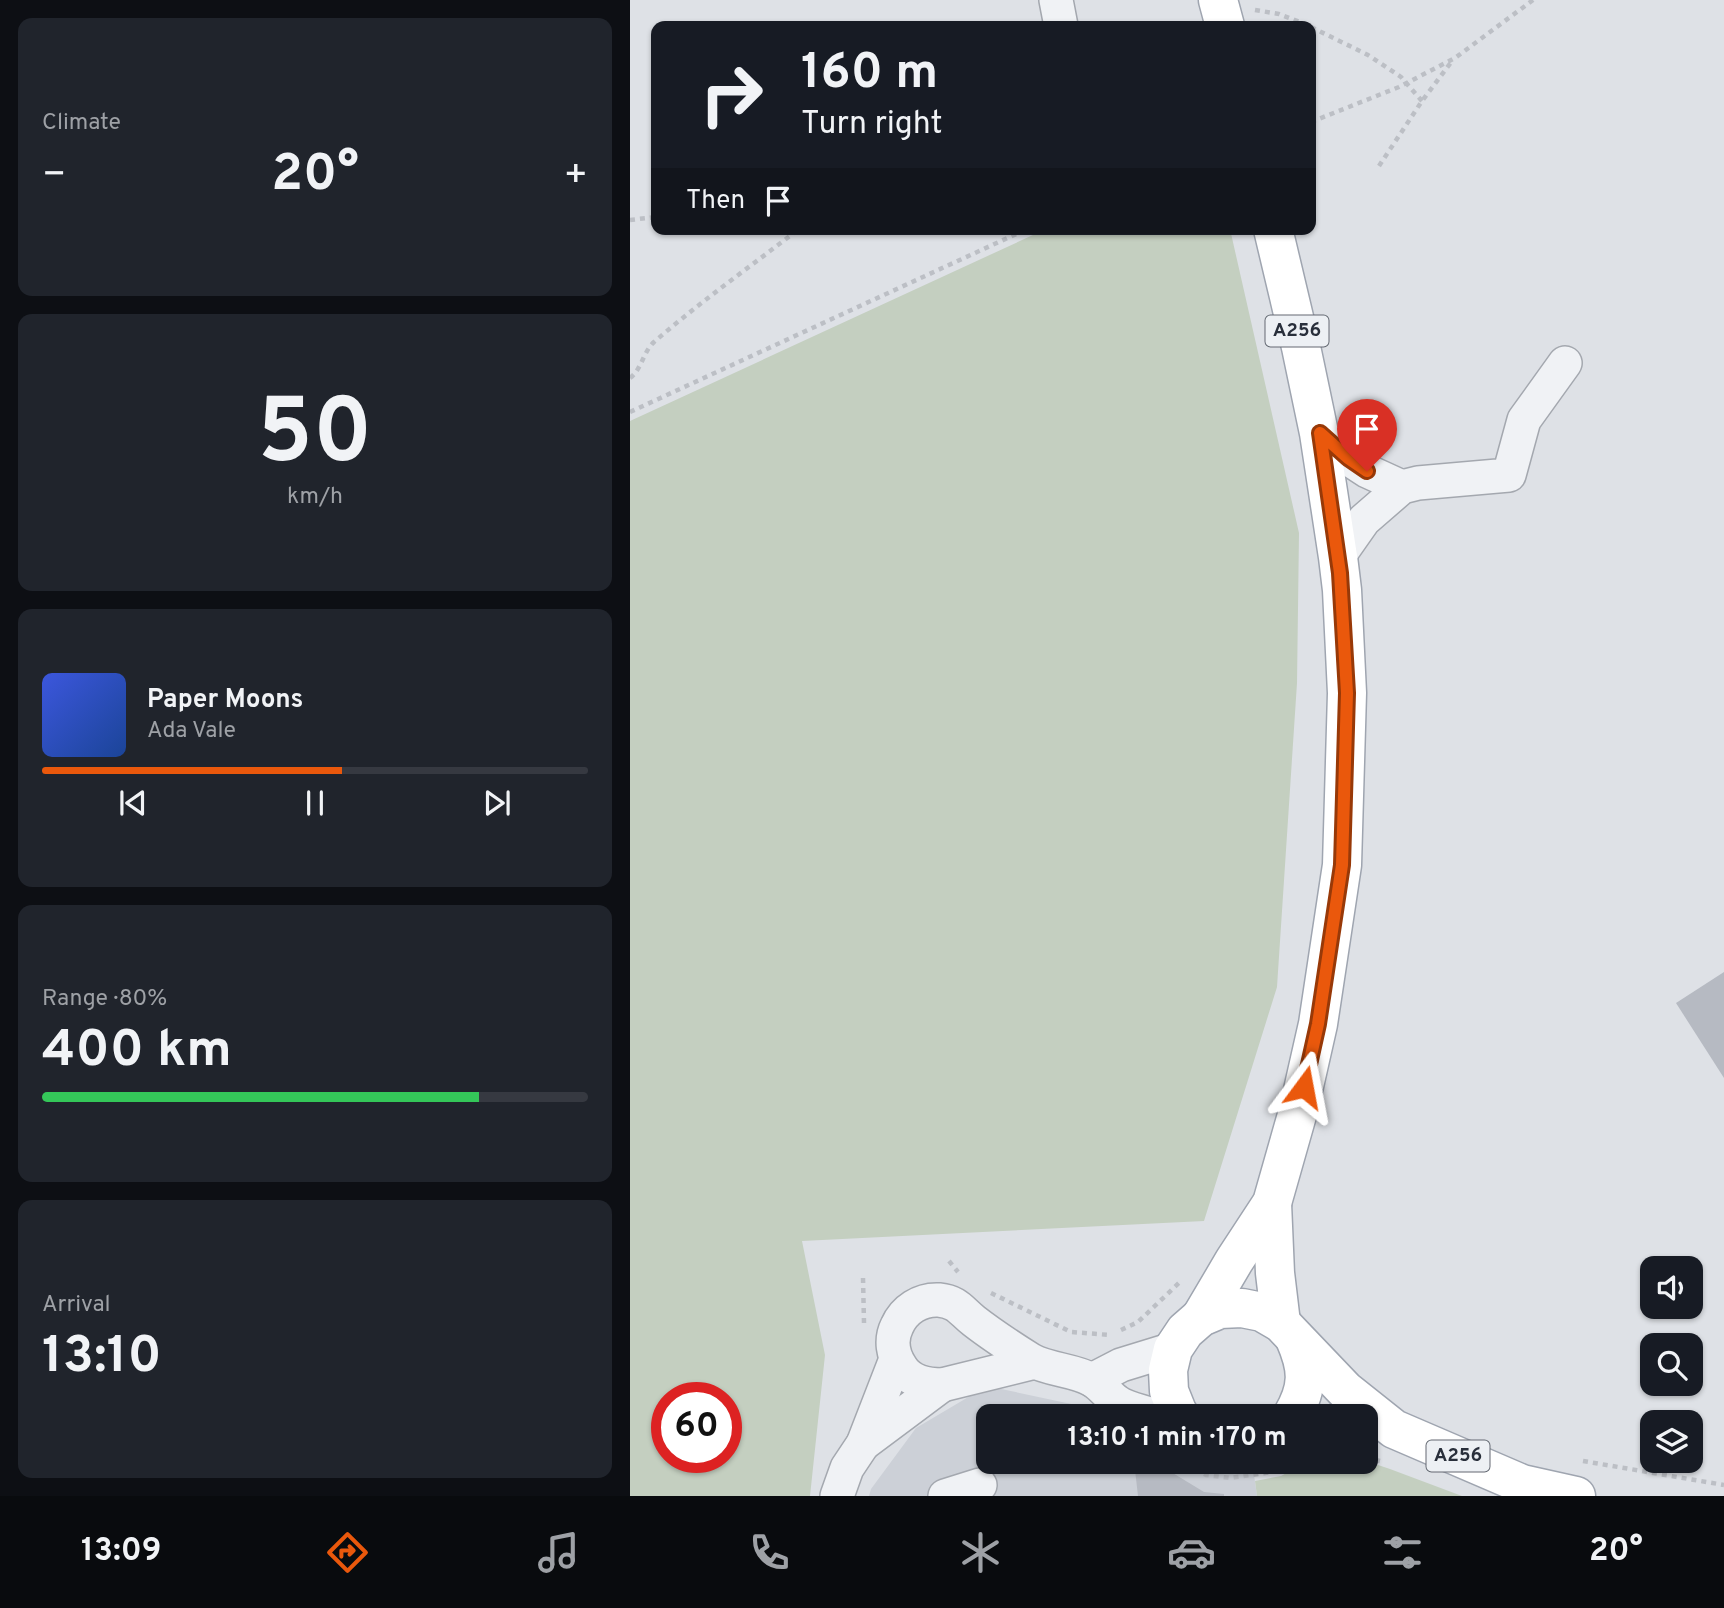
<!DOCTYPE html>
<html lang="en">
<head>
<meta charset="utf-8">
<style>
  body { margin:0; font-family:Overpass,sans-serif; background:#20242c; color:#f1f3f6; height:100vh; display:flex; flex-direction:column; font-size:26px; white-space:nowrap }
  * { box-sizing:border-box; margin:0 }
  p { font-size:23px; color:#9ea1a6 }
  .icon { flex:none; width:38px; height:38px; fill:none; stroke:currentColor; stroke-width:2; stroke-linecap:round; stroke-linejoin:round }
  .map { position:relative; flex:1; overflow:hidden }
  .side { display:flex; flex-direction:column; gap:18px; padding:18px; background:#0d0f14; width:630px }
  .side>* { flex:none }
  .hud { position:absolute; left:21px; top:21px; width:665px; height:214px; border-radius:14px; box-shadow:0 2px 5px #0004; background:#171b24; color:#f1f3f6; overflow:hidden }
  .controls { position:absolute; left:1010px; top:1256px; display:grid; gap:14px }
  .controls a { display:grid; place-items:center; width:63px; height:63px; border-radius:14px; background:#171b24; box-shadow:0 2px 5px #0004; font-size:35px }
  .speed { position:absolute; left:21px; top:1382px; display:flex; gap:14px; font-size:35px; font-weight:700; text-align:center }
  .speed>* { display:grid; place-content:center; width:91px; height:91px; border-radius:50%; background:#171b24; box-shadow:0 2px 5px #0004; line-height:1 }
  .speed .limit { border:10px solid #d22; background:#fff; color:#111 }
  .pin { position:absolute; display:grid; place-items:center; width:60px; height:60px; color:#fff; margin:-72px -30px; border-radius:50% 50% 50% 0; rotate:-45deg; box-shadow:0 0 7px #0007 }
  .pin .icon { rotate:45deg }
  .me { position:absolute; width:77px; margin:-38px; rotate:13deg; stroke-linejoin:round; filter:drop-shadow(0 0 5px #0008) }
  .turn { display:flex; align-items:center; gap:24px; height:147px; padding:0 35px; font-size:32px }
  .turn .icon { width:91px; height:91px; stroke-width:2.5 }
  .turn b { display:block; font-size:49px; line-height:60px }
  .then { display:flex; align-items:center; height:66px; padding:0 35px; background:#0003; gap:14px; font-size:26px }
  .big { font-size:52px; font-weight:700; line-height:1.1 }
  .side .card { flex:1; display:flex; flex-direction:column; justify-content:center; gap:10px; min-width:0; padding:0 24px; border-radius:14px; background:#20242c }
  .side .dial { align-items:center; gap:0 }
  .dial b { font-size:91px; line-height:1 }
  .song { display:flex; align-items:center; gap:21px }
  .cover { width:84px; height:84px; border-radius:10px; background:linear-gradient(135deg,hsl(230 70% 55%),hsl(220 70% 35%)) }
  .played { height:7px; border-radius:4px; background:linear-gradient(90deg,#ea580c 55%,#363941 55%) }
  .keys { display:flex; justify-content:space-around; direction:ltr }
  .heat { display:flex; justify-content:space-between; align-items:center; font-size:38px; direction:ltr }
  .charge { height:10px; border-radius:5px; background:linear-gradient(90deg,#34c759 80%,#363941 0) }
  .trip { position:absolute; left:346px; top:1404px; width:402px; height:70px; border-radius:14px; background:#171b24; box-shadow:0 2px 5px #0004; font-weight:700; line-height:70px; text-align:center }
  .dock { display:flex; height:112px; justify-content:space-around; align-items:center; background:#090b0e; color:#9ea1a6 }
  .dock .icon { width:49px; height:49px }
  .dock .active { color:#ea580c }
  .dock b { font-size:32px; color:#f1f3f6 }
  main { display:flex; flex:1; min-height:0 }
  .map>svg:first-child { display:block }
  .built { fill:#ccd0d7 }
  .green { fill:#c4cfc0; fill-rule:evenodd }
  .building { fill:#b6bac2 }
  .lines { fill:none; stroke-linecap:round; stroke-linejoin:round }
  .minor-casing { stroke:#a4a8af; stroke-width:36 }
  .major-casing { stroke:#9fa5b0; stroke-width:41 }
  .path { stroke:#bcbfc5; stroke-width:4.5; stroke-dasharray:5 5; stroke-linecap:butt }
  .minor { stroke:#f0f2f5; stroke-width:33 }
  .major { stroke:#fff; stroke-width:38 }
  .route-casing { stroke:#983908; stroke-width:18 }
  .route { stroke:#ea580c; stroke-width:12 }
  .labels { text-anchor:middle; dominant-baseline:central; stroke-width:6; stroke-linejoin:round; paint-order:stroke }
  .shield { fill:#edf0f4; stroke:#646972; stroke-width:2 }
  .shield-label { font-size:19px; font-weight:bold; fill:#292f3b }
</style>
</head>
<body>
<main>
<section class="side">
<div class="card"><p>Climate</p>
<div class="heat"><a>−</a><b class="big">20°</b><a>+</a></div>
</div>
<div class="card dial"><b>50</b><p>km/h</p></div>
<div class="card">
<div class="song"><i class="cover"></i><div><b>Paper Moons</b><p>Ada Vale</p></div></div>
<div class="played"></div>
<div class="keys"><svg class="icon" aria-label="previous" viewBox="0 0 24 24"><path d="M18 5L8 12l10 7zM5 5v14"/></svg><svg class="icon" aria-label="pause" viewBox="0 0 24 24"><path d="M8 5v14M16 5v14"/></svg><svg class="icon" aria-label="next" viewBox="0 0 24 24"><path d="M6 5l10 7-10 7zM19 5v14"/></svg></div>
</div>
<div class="card"><p>Range · 80%</p><b class="big">400 km</b><div class="charge"></div></div>
<div class="card"><p>Arrival</p><b class="big">13:10</b></div>
</section>
<div class="map">
<svg width="1094" height="1496" viewBox="0 0 1094 1496">
  <rect width="100%" height="100%" fill="#dee1e6"/>
  <polygon class="built" points="357,1386 460,1408 480,1416 359,1416 359,1461 622,1461 627,1496 239,1496 241,1489 286,1428"/>
  <g class="green">
    <path d="M416,229h184l69,304 -2,150 -20,304 -73,234 -402,20 23,114 -15,141h-180v-1075zM37,1398h59v60h-59z"/>
    <polygon points="688,1461 736,1461 760,1469 832,1496 627,1496 625,1481 651,1476 673,1464"/>
  </g>
  <g class="building">
    <polygon points="1094,972 1094,1078 1046,1003"/>
    <polygon points="504,1461 523,1461 574,1492 594,1494 594,1496 508,1496"/>
  </g>
  <g class="lines">
    <defs>
      <g id="minor">
        <polyline points="426,0 431,26"/>
        <polyline points="689,433 717,458 737,471 772,487"/>
        <polyline points="708,557 734,520 772,487 788,483 879,475 894,420 935,363"/>
        <path d="M405,1362l-93,23c-16,0 -32,-3 -41,-18 -8,-12 -11,-27 -4,-41 7,-16 23,-27 42,-26 19,2 22,11 35,21 18,14 38,27 57,39 18,10 44,10 61,20 9,5 16,15 24,21 10,8 27,10 40,15"/>
        <polyline points="462,1380 491,1365 543,1349"/>
        <polyline points="233,1444 312,1385"/>
        <polyline points="207,1496 217,1468 233,1444 266,1359"/>
        <polyline points="315,1496 350,1485"/>
      </g>
      <g id="major">
        <polyline points="588,0 595,26"/>
        <polyline points="642,1203 645,1273 651,1323"/>
        <polyline points="571,1317 604,1261 642,1203 669,1108 688,1024 712,865 717,693 712,590 708,557 689,433 671,347 643,229"/>
        <polyline points="550,1416 547,1411 539,1391 538,1370 543,1349 555,1331 571,1317 590,1309 612,1308 632,1312 651,1323 715,1390 764,1429 892,1484 946,1496"/>
        <path d="M662,1416c17,-29 16,-47 3,-77"/>
      </g>
    </defs>
    <use href="#minor" class="minor-casing"/>
    <use href="#major" class="major-casing"/>
    <g class="path">
      <polyline points="625,10 649,14 680,26"/>
      <polyline points="681,27 738,55 771,77 792,101"/>
      <polyline points="681,122 769,87 825,58 903,0"/>
      <polyline points="749,166 792,101 822,61"/>
      <polyline points="0,220 26,217"/>
      <path d="M0,378c12,-9 13,-26 24,-36 46,-40 97,-76 145,-113"/>
      <polyline points="0,412 397,229"/>
      <polyline points="319,1261 328,1272"/>
      <polyline points="233,1278 234,1323"/>
      <polyline points="361,1293 441,1332 480,1335"/>
      <polyline points="491,1330 508,1322 551,1281"/>
      <polyline points="737,1458 750,1461"/>
      <polyline points="547,1461 576,1475 600,1478 642,1472 665,1461"/>
      <polyline points="953,1461 1094,1485"/>
    </g>
    <use href="#minor" class="minor"/>
    <use href="#major" class="major"/>
  </g>
  <g class="lines">
    <defs>
      <polyline id="route" points="674,1087 688,1024 712,865 717,693 710,573 690,433 718,458 737,471"/>
    </defs>
    <use href="#route" class="route-casing"/>
    <use href="#route" class="route"/>
  </g>
  <g class="labels">
    <g class="shield">
      <rect x="635.5" y="315.5" width="63" height="31" rx="5"/>
      <rect x="796.5" y="1440.5" width="63" height="31" rx="5"/>
    </g>
    <g class="shield-label">
      <text x="667" y="331">A256</text>
      <text x="828" y="1456">A256</text>
    </g>
  </g>
</svg>
<div class="controls">
<a><svg class="icon" aria-label="sound" viewBox="0 0 24 24"><path d="M4 9h4l5-4v14l-5-4H4zM17 9q2 3 0 6"/></svg></a>
<a><svg class="icon" aria-label="search" viewBox="0 0 24 24"><circle cx="10" cy="10" r="6"/><path d="M15 15l6 6"/></svg></a>
<a><svg class="icon" aria-label="layers" viewBox="0 0 24 24"><path d="M12 4l9 5-9 5-9-5zM3 14l9 5 9-5"/></svg></a>
</div>
<div class="speed"><div class="limit">60</div></div>
<div class="pin" style="left:737px;top:471px;background:#d93025"><svg class="icon" aria-label="arrive" viewBox="0 0 24 24"><path d="M6 21V4h12l-3 4 3 4H6"/></svg></div>
<svg class="me" style="left:674px;top:1087px" viewBox="-20 -20 40 40"><path d="M0-17L14 15 0 8-14 15z" fill="#ea580c" stroke="#fff" stroke-width="4"/></svg>
<div class="trip">13:10 · 1 min · 170 m</div>
<div class="hud">
<div class="turn"><svg class="icon" aria-label="right" viewBox="0 0 24 24"><path d="M7 20v-9h11M14 6l5 5-5 5"/></svg><div><b>160 m</b>Turn right</div></div>
<div class="then">Then<svg class="icon" aria-label="arrive" viewBox="0 0 24 24"><path d="M6 21V4h12l-3 4 3 4H6"/></svg></div>
</div>
</div>
</main>
<nav class="dock">
<b>13:09</b>
<svg class="icon active" aria-label="directions" viewBox="0 0 24 24"><path d="M12 3l9 9-9 9-9-9zM9 14v-3h6M13 9l2 2-2 2"/></svg>
<svg class="icon" aria-label="music" viewBox="0 0 24 24"><path d="M9 18V5l10-2v13"/><circle cx="6" cy="18" r="3"/><circle cx="16" cy="16" r="3"/></svg>
<svg class="icon" aria-label="phone" viewBox="0 0 24 24"><path d="M5 4h4l2 5-3 2q2 4 5 5l2-3 5 2v4C11 20 4 13 5 4z"/></svg>
<svg class="icon" aria-label="climate" viewBox="0 0 24 24"><path d="M12 3v18M4 7l16 10M4 17L20 7"/></svg>
<svg class="icon" aria-label="car" viewBox="0 0 24 24"><path d="M5 17H2v-5l4-1 3-4h7l3 4 3 1v5h-3M9 17h6M6 11h13"/><circle cx="7" cy="17" r="2"/><circle cx="17" cy="17" r="2"/></svg>
<svg class="icon" aria-label="filters" viewBox="0 0 24 24"><path d="M4 7h16M4 17h16"/><circle cx="9" cy="7" r="2"/><circle cx="15" cy="17" r="2"/></svg>
<b>20°</b>
</nav>
</body>
</html>
